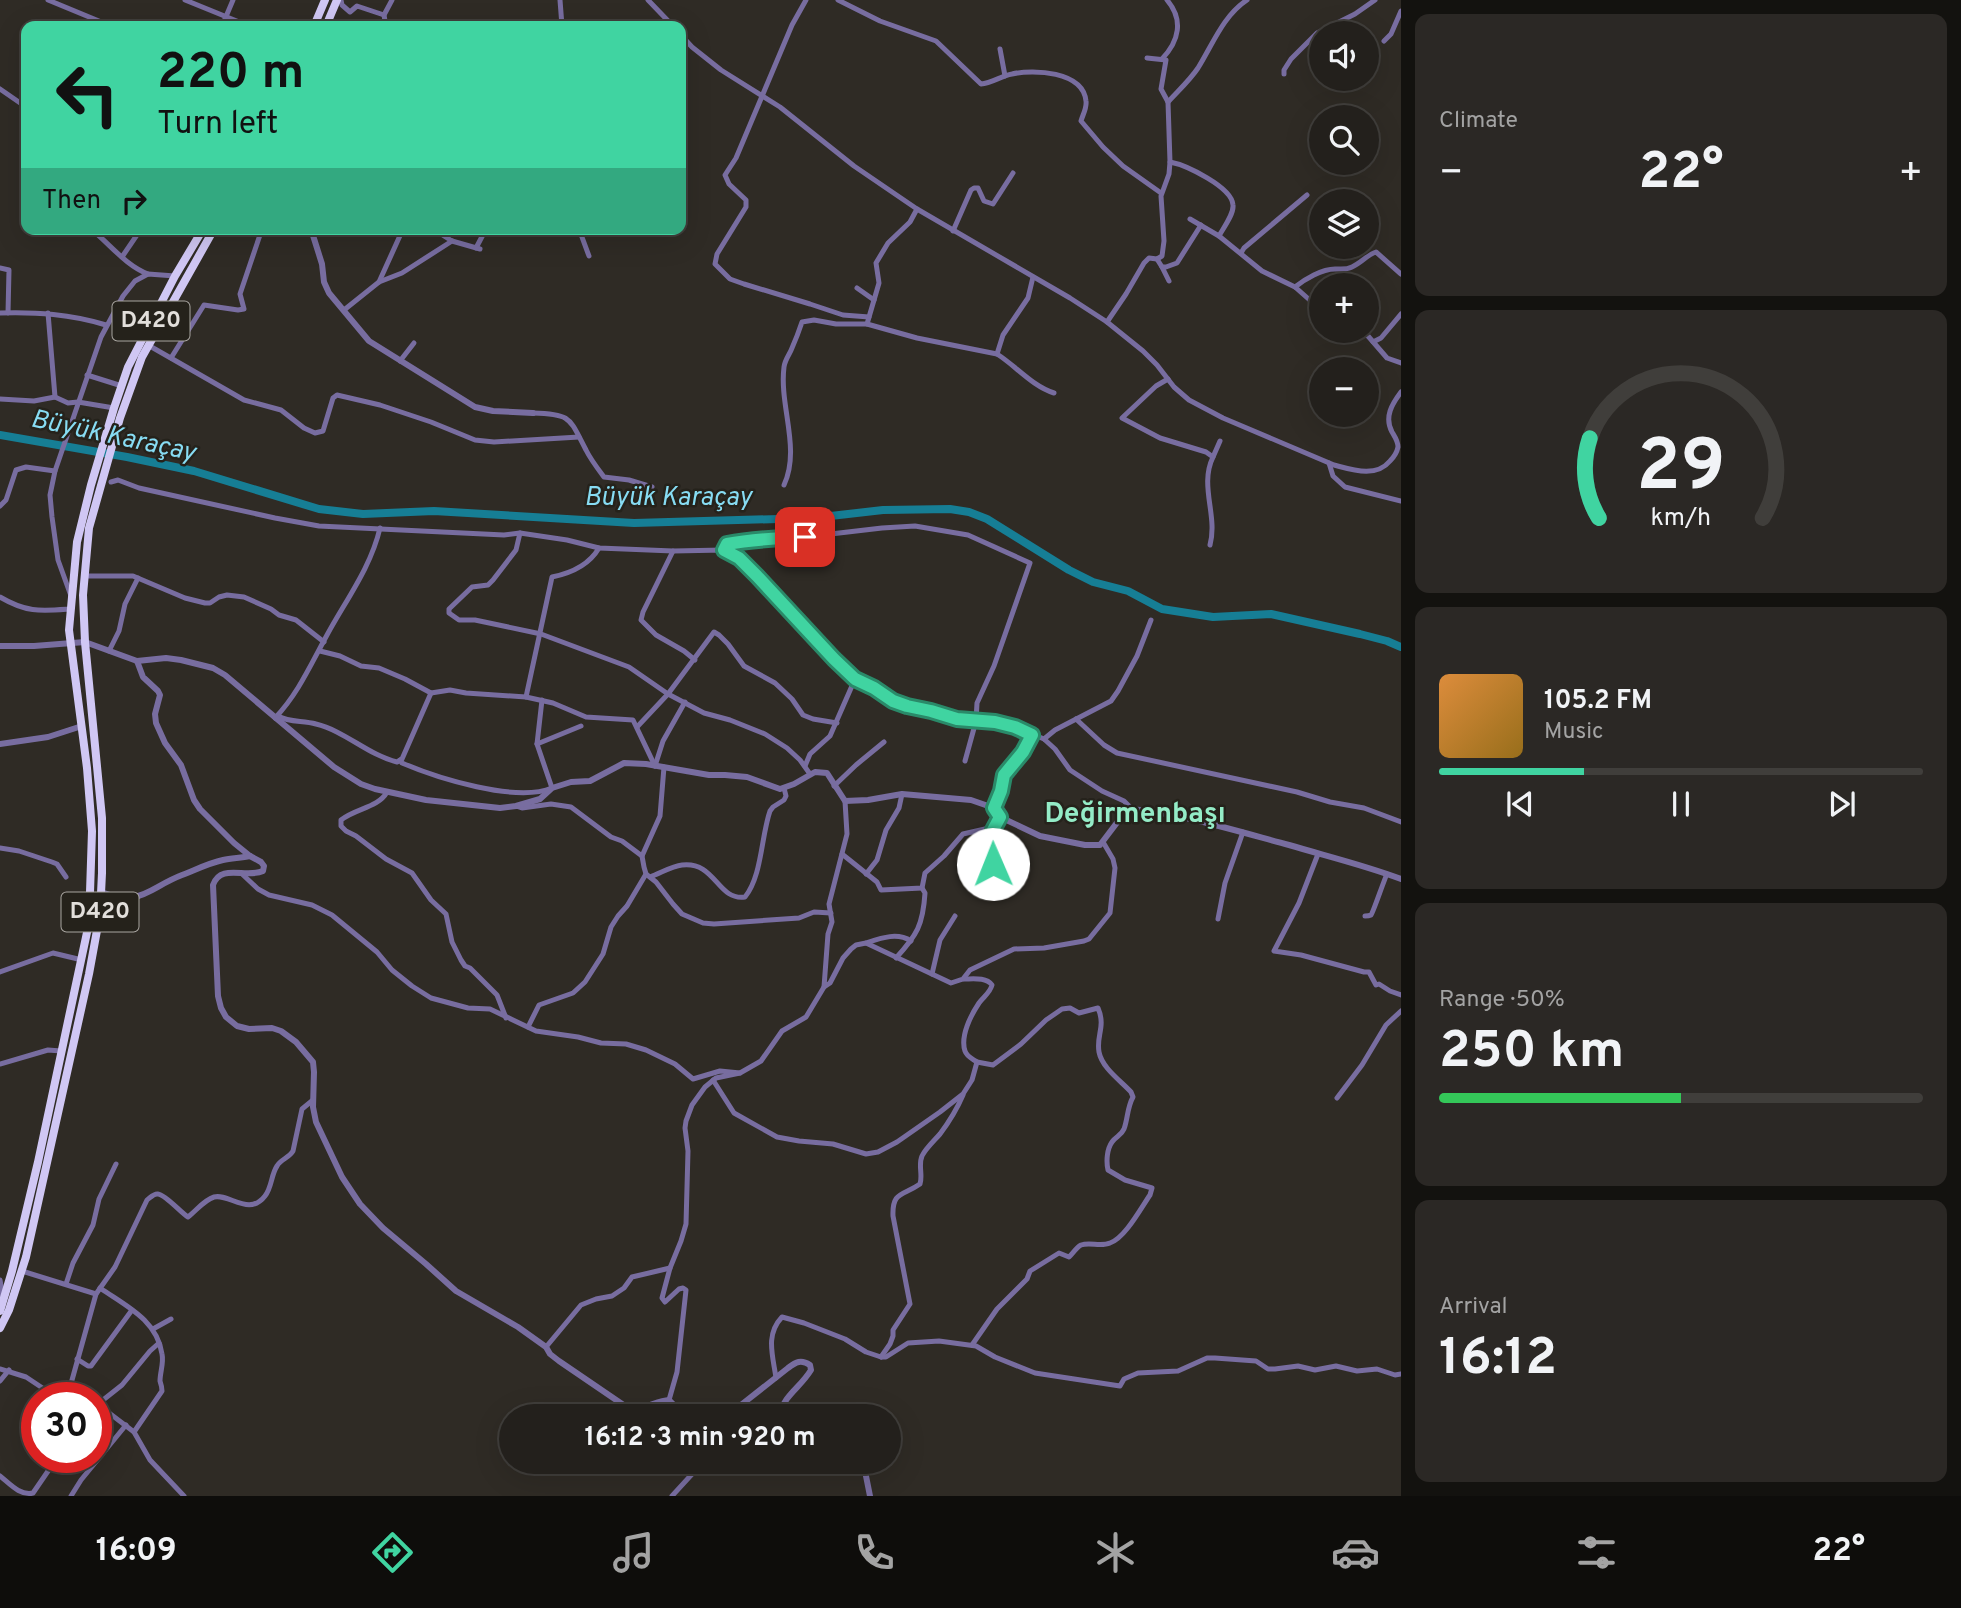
<!DOCTYPE html>
<html lang="en">
<head>
<meta charset="utf-8">
<style>
  body { margin:0; font-family:Overpass,sans-serif; background:#2b2825; color:#f1f3f6; height:100vh; display:flex; flex-direction:column; font-size:26px; white-space:nowrap }
  * { box-sizing:border-box; margin:0 }
  p { font-size:23px; color:#a3a3a3 }
  .icon { flex:none; width:38px; height:38px; fill:none; stroke:currentColor; stroke-width:2; stroke-linecap:round; stroke-linejoin:round }
  .map { position:relative; flex:1; overflow:hidden }
  .sheet { display:flex; flex-direction:column; gap:14px; padding:14px; background:#13120f; width:560px }
  .sheet>* { flex:none }
  .guide { position:absolute; left:21px; top:21px; width:665px; height:214px; border-radius:14px; box-shadow:0 7px 28px #0002,0 0 0 2px #403e3b; background:#40d4a1; color:#111; overflow:hidden }
  .controls { position:absolute; left:1309px; top:21px; display:grid; gap:14px }
  .controls a { display:grid; place-items:center; width:70px; height:70px; border-radius:50%; background:#23201c; box-shadow:0 7px 28px #0002,0 0 0 2px #403e3b; font-size:35px }
  .speed { position:absolute; left:21px; top:1382px; display:flex; gap:14px; font-size:35px; font-weight:700; text-align:center }
  .speed>* { display:grid; place-content:center; width:91px; height:91px; border-radius:50%; background:#23201c; box-shadow:0 7px 28px #0002,0 0 0 2px #403e3b; line-height:1 }
  .speed .limit { border:10px solid #d22; background:#fff; color:#111 }
  .pin { position:absolute; display:grid; place-items:center; width:60px; height:60px; color:#fff; margin:-30px; border-radius:14px; box-shadow:0 4px 10px #0006 }
  .me { position:absolute; width:77px; margin:-38px; rotate:359deg; stroke-linejoin:round; filter:drop-shadow(0 0 5px #0008) }
  .turn { display:flex; align-items:center; gap:24px; height:147px; padding:0 21px; font-size:32px }
  .turn .icon { width:91px; height:91px; stroke-width:2.5 }
  .turn b { display:block; font-size:49px; line-height:60px }
  .then { display:flex; align-items:center; height:66px; padding:0 21px; background:#0003; gap:14px; font-size:26px }
  .big { font-size:52px; font-weight:700; line-height:1.1 }
  .sheet .widget { flex:1; display:flex; flex-direction:column; justify-content:center; gap:10px; min-width:0; padding:0 24px; border-radius:14px; background:#2b2825 }
  .sheet .dial { align-items:center; gap:0 }
  .dial svg { height:182px; overflow:visible; fill:none; stroke:#403e3b; stroke-width:7; stroke-linecap:round; text-anchor:middle }
  .dial text { fill:#f1f3f6; stroke:none }
  .song { display:flex; align-items:center; gap:21px }
  .cover { width:84px; height:84px; border-radius:10px; background:linear-gradient(135deg,hsl(30 70% 55%),hsl(40 70% 35%)) }
  .played { height:7px; border-radius:4px; background:linear-gradient(90deg,#40d4a1 30%,#403e3b 30%) }
  .keys { display:flex; justify-content:space-around; direction:ltr }
  .heat { display:flex; justify-content:space-between; align-items:center; font-size:38px; direction:ltr }
  .charge { height:10px; border-radius:5px; background:linear-gradient(90deg,#34c759 50%,#403e3b 0) }
  .trip { position:absolute; left:499px; top:1404px; width:402px; height:70px; border-radius:35px; background:#23201c; box-shadow:0 7px 28px #0002,0 0 0 2px #403e3b; font-weight:700; line-height:70px; text-align:center }
  .dock { display:flex; height:112px; justify-content:space-around; align-items:center; background:#0e0d0b; color:#a3a3a3 }
  .dock .icon { width:49px; height:49px }
  .dock .active { color:#40d4a1 }
  .dock b { font-size:32px; color:#f1f3f6 }
  main { display:flex; flex:1; min-height:0 }
  .map>svg:first-child { display:block }
  .lines { fill:none; stroke-linecap:round; stroke-linejoin:round }
  .river { stroke:#167e95; stroke-width:8 }
  .minor { stroke:#786da0; stroke-width:5 }
  .tertiary { stroke:#786da0; stroke-width:6 }
  .trunk { stroke:#d0c7f4; stroke-width:8 }
  .route-casing { stroke:#2a8a69; stroke-width:18 }
  .route { stroke:#40d4a1; stroke-width:12 }
  .labels { text-anchor:middle; dominant-baseline:central; stroke-width:5; stroke-linejoin:round; paint-order:stroke }
  .shield { fill:#25221b; stroke:#a9a6a1; stroke-width:2 }
  .shield-label { font-size:23px; font-weight:bold; fill:#e2dfdb }
  .water-label { font-size:26px; font-style:italic; fill:#87dcf3; stroke:#25221b }
  .quarter-label { font-size:28px; font-weight:bold; fill:#94ecc7; stroke:#25221b }
</style>
</head>
<body>
<main>
<div class="map">
<svg width="1401" height="1496" viewBox="0 0 1401 1496">
  <rect width="100%" height="100%" fill="#2f2b25"/>
  <g class="lines">
    <polyline class="river" points="0,435 127,457 194,471 319,509 363,514 434,511 634,523 813,518 883,510 950,509 969,512 987,519 1069,570 1093,582 1128,591 1162,609 1213,617 1271,614 1360,634 1387,641 1401,647"/>
    <g class="minor">
      <polyline points="48,0 111,26"/>
      <polyline points="185,0 249,26"/>
      <polyline points="341,0 342,5 350,12 357,6 384,15"/>
      <polyline points="560,0 562,26"/>
      <polyline points="648,0 673,26"/>
      <polyline points="806,0 792,25 736,158 725,175 729,184 746,200 746,207 717,254 715,264 730,279 744,284 810,304 843,315 869,317"/>
      <path d="M838,0l42,21 56,20 45,43c11,-1 20,-8 31,-10 21,-5 71,-3 74,27 1,7 -3,13 -5,20l22,26 20,19 38,27"/>
      <polyline points="222,26 233,0"/>
      <polyline points="383,26 385,21 384,15 392,0"/>
      <path d="M681,35l11,12 29,23 59,37 74,59 63,43 153,89 37,24 36,29 14,14 17,22 15,13 34,18 111,47c19,5 42,13 56,-4 4,-4 7,-9 8,-14 0,-6 -3,-10 -6,-15 -8,-15 0,-28 9,-40"/>
      <polyline points="1384,41 1391,34 1401,11"/>
      <polyline points="1000,49 1005,76"/>
      <path d="M1162,59c17,-18 22,-39 5,-59"/>
      <polyline points="1284,74 1284,70 1291,59 1317,33 1355,14 1375,0"/>
      <polyline points="0,89 26,107"/>
      <path d="M1168,102c10,-11 22,-22 30,-34 15,-24 25,-52 49,-68"/>
      <path d="M1170,162c16,3 62,25 63,43 1,9 -9,22 -14,31l43,35 33,16 26,23"/>
      <polyline points="1190,219 1219,236"/>
      <path d="M91,229c19,15 34,36 57,45"/>
      <polyline points="433,229 452,241 480,249"/>
      <polyline points="579,229 589,256"/>
      <polyline points="953,231 971,190 974,188 978,188 984,201 993,204 1013,173"/>
      <polyline points="476,248 486,229"/>
      <polyline points="1241,253 1244,248 1307,195"/>
      <polyline points="122,257 141,229"/>
      <polyline points="1157,259 1162,267 1166,267 1177,263 1201,225"/>
      <polyline points="1162,267 1169,281"/>
      <polyline points="0,268 9,270 8,313"/>
      <polyline points="379,282 403,229"/>
      <path d="M1295,287c10,-8 27,-18 40,-18 7,0 11,1 17,-2 9,-4 15,-12 24,-15l25,22"/>
      <polyline points="857,288 874,300"/>
      <polyline points="344,310 379,282 402,273 452,241"/>
      <path d="M0,313c37,-1 70,1 106,12"/>
      <polyline points="48,313 55,397"/>
      <polyline points="1107,322 1126,294 1144,263 1149,258 1157,259 1162,256 1164,241 1161,196 1169,174 1170,162 1168,102 1161,89 1166,60 1147,58"/>
      <path d="M867,324l50,14 80,16c19,12 35,32 57,39"/>
      <polyline points="1350,331 1368,336 1387,358 1401,363"/>
      <polyline points="1373,342 1381,338 1401,314"/>
      <polyline points="148,345 244,400 281,410 304,428 315,433 323,431 333,398 337,395 380,405 431,422 475,440 494,442 579,437"/>
      <polyline points="997,354 1003,335 1028,298 1033,277"/>
      <polyline points="171,358 204,305 238,310 244,309 240,294 262,229"/>
      <polyline points="400,361 414,343"/>
      <polyline points="87,375 122,386"/>
      <path d="M1168,379l-12,7 -34,32 38,20 46,14 7,5c-14,29 5,58 -3,88"/>
      <polyline points="0,399 34,401 55,397 68,403 78,402 114,408"/>
      <path d="M533,413c39,1 36,5 53,37 5,10 12,19 18,27l25,3 23,7"/>
      <polyline points="1213,457 1220,441"/>
      <polyline points="1329,463 1333,476 1345,487 1401,501"/>
      <polyline points="111,482 118,480 139,488 275,518 319,526 504,535 520,533 567,540 599,548 673,551 724,550 739,558 757,576 833,659 855,679 874,688 893,701 907,706 957,719 995,722 1015,727 1044,739 1055,749 1070,770 1102,791 1124,801 1132,809"/>
      <path d="M784,485c17,-37 -5,-79 0,-118 1,-8 6,-13 8,-19 4,-9 7,-17 10,-26l12,-2 22,4h31l12,-41 -3,-20 12,-20 22,-21 7,-13"/>
      <polyline points="0,506 6,500 16,470 26,467 55,471"/>
      <polyline points="520,533 516,550 493,580 488,585 472,587 449,609 449,613 459,620 475,620 541,634 629,667 668,694 704,713 730,720 765,734 787,748 800,760 810,774"/>
      <polyline points="724,550 727,543 755,539 805,537 882,528 915,526 968,535 1030,563 994,666 977,703 976,721 965,761"/>
      <polyline points="673,551 643,612 641,620 656,635 684,651 695,660"/>
      <polyline points="85,576 133,576 185,598 205,603 210,603 219,597 227,595 244,597 271,609 279,615 296,620 324,642"/>
      <polyline points="71,596 58,560 52,517 50,495 55,471 101,337 123,296 135,281 148,274 175,276"/>
      <path d="M0,597c27,16 41,14 71,12"/>
      <polyline points="109,651 119,631 125,604 138,578"/>
      <polyline points="320,651 340,656 361,666 379,668 405,679 431,693 450,690 466,693 526,697 553,703 586,717 633,720 655,766"/>
      <path d="M526,697l26,-120c20,-4 37,-12 47,-29"/>
      <path d="M278,716c12,7 25,4 38,8 29,7 52,31 81,38l5,-3 29,-66"/>
      <path d="M275,718c23,-24 36,-54 52,-83 19,-35 44,-68 53,-107"/>
      <polyline points="1076,719 1104,745 1117,753 1297,792 1330,802 1364,808 1401,822"/>
      <polyline points="637,727 668,694 714,632 719,635 728,644 744,666 775,683 792,699 803,715 813,719 837,723"/>
      <polyline points="1044,739 1055,730 1111,701 1118,691 1137,656 1151,620"/>
      <polyline points="537,744 581,726"/>
      <path d="M400,760l2,3c35,15 114,40 150,25l-15,-44 5,-44"/>
      <polyline points="655,766 663,741 685,702"/>
      <polyline points="805,766 810,754 830,736 855,679"/>
      <polyline points="664,767 660,816 642,856 644,867 646,874 656,882 673,904 682,914 703,923 714,924 799,918 814,912 831,913"/>
      <polyline points="834,786 856,765 884,742"/>
      <path d="M387,792c-9,16 -31,16 -46,28v6l5,5 10,5 30,23 26,14 19,27 15,14 6,28 9,18 4,6 5,2 27,27 9,23"/>
      <polyline points="845,801 847,834 829,904 832,922 828,934 824,987 830,983 843,958 851,949 856,945 866,943 951,983 963,979 970,970 1014,949 1044,948 1084,941 1089,939 1110,913 1115,868 1113,859 1103,842"/>
      <polyline points="516,806 522,808 551,804 571,807 611,837 622,841 642,856"/>
      <polyline points="994,808 1001,791 1004,775 1023,752 1032,735"/>
      <polyline points="993,830 993,864"/>
      <polyline points="0,848 19,851 52,862 57,864 66,877"/>
      <polyline points="842,854 877,882 881,890 922,888 925,873 944,856 963,834 985,829 993,830 1000,817"/>
      <polyline points="1318,854 1299,903 1274,951 1301,955 1364,972 1369,972 1376,985 1379,984 1390,991 1401,995"/>
      <polyline points="241,873 258,889 269,895 312,905 332,915 377,952 392,970 412,986 431,998 468,1008 490,1009 536,1031 578,1037 601,1043 626,1044 646,1050 675,1064 693,1079 720,1071 740,1073"/>
      <polyline points="866,874 877,860 886,830 899,808 902,794"/>
      <path d="M650,877c11,-4 22,-11 32,-12 34,-4 35,36 63,32 17,-21 16,-60 25,-86l3,-4 11,-7 2,-4 -2,-8"/>
      <path d="M1365,916c2,0 4,0 6,-1 2,-2 13,-35 16,-41"/>
      <polyline points="1218,919 1225,883 1243,832"/>
      <path d="M866,943c15,-5 31,-11 45,-2"/>
      <path d="M896,958c21,-23 27,-33 29,-65l-3,-5"/>
      <polyline points="0,972 53,953 82,960"/>
      <polyline points="932,974 940,940 955,916"/>
      <polyline points="528,1027 539,1005 573,993 585,982 603,954 611,927 618,916 627,906 646,874"/>
      <polyline points="0,1064 48,1050 61,1051"/>
      <path d="M713,1080l21,33 43,24 22,4 34,3 33,10 12,-2 19,-10 43,-30 23,-18 9,-14 5,-18c-4,-3 -10,-5 -12,-11 -5,-15 6,-36 14,-48 5,-7 11,-10 13,-18 -6,-8 -19,-6 -28,-6"/>
      <polyline points="1337,1098 1362,1065 1386,1025 1401,1011"/>
      <polyline points="22,1271 96,1294"/>
      <polyline points="0,1280 3,1298"/>
      <polyline points="66,1284 73,1263 93,1225 99,1199 116,1164"/>
      <path d="M100,1288c26,18 57,32 62,66 2,9 -2,18 -2,27 1,3 2,7 2,10l-28,41"/>
      <polyline points="153,1329 171,1319"/>
      <path d="M972,1345l25,-36 30,-30 3,-8 29,-18 10,4c4,-4 8,-10 12,-12 9,-3 20,2 29,-2 15,-5 31,-35 40,-48l2,-7 -27,-8 -17,-10c-2,-9 -1,-21 4,-28 4,-6 9,-6 12,-13 4,-11 3,-21 9,-32l-2,-5c-10,-11 -29,-24 -32,-40 -3,-17 7,-25 -1,-44l-19,5 -9,-5 -8,1 -16,11 -25,24 -28,21 -16,-3"/>
      <polyline points="546,1347 581,1305 596,1299 612,1296 624,1288 632,1277 670,1268"/>
      <path d="M881,1357l9,-13 3,-8v-6l17,-26 -17,-88c-1,-25 10,-20 27,-32 3,-9 -2,-19 2,-28 4,-8 12,-15 18,-22 9,-12 17,-25 23,-39"/>
      <polyline points="77,1359 88,1366 91,1366 132,1310"/>
      <polyline points="0,1369 26,1377 50,1393 58,1395 67,1394 84,1398"/>
      <path d="M776,1378c-3,-22 -11,-43 6,-61l22,6 41,16 21,13 15,5h5l22,-14 31,-2 37,5 19,11 40,16 85,13 4,-7 14,-6 40,-2 29,-13h8l41,3 12,8h7l23,-3 17,4 21,-4 21,5 20,-2 18,6 6,-1"/>
      <polyline points="0,1381 9,1370"/>
      <path d="M67,1398l29,-104 19,-27 32,-67c3,-2 7,-7 11,-6 8,1 23,19 30,23 8,-6 16,-17 26,-20 15,-4 35,20 51,-1 7,-9 6,-21 12,-30 4,-7 12,-8 16,-15l9,-42 11,-9"/>
      <polyline points="669,1400 677,1372 686,1290 683,1288 679,1289 665,1302 662,1298 670,1268 681,1241 686,1224 688,1151 685,1128 686,1121 692,1105 705,1087 716,1078 740,1073 761,1061 782,1031 806,1017 824,987"/>
      <polyline points="96,1403 134,1432 150,1460 184,1496"/>
      <polyline points="98,1404 122,1385 150,1351 159,1343"/>
      <path d="M0,1476c10,8 20,20 33,17l24,-35"/>
      <polyline points="71,1496 81,1480 126,1425"/>
      <polyline points="672,1496 704,1461"/>
    </g>
    <g class="tertiary">
      <polyline points="311,229 322,264 324,282 329,293 369,341 475,407 493,411 533,413"/>
      <path d="M0,646h34l51,-4 52,19 29,-3 15,2 32,8 12,7 109,92 27,17 14,5 51,11 74,8 16,-2 24,-7 12,-11 19,-6 19,-1 34,-18 22,1 63,11h16l22,2 33,12 14,-5 21,-12 12,1 18,28 23,-1 34,-6 69,6 23,8 6,9 40,19 45,9h15l19,-25 13,-11c54,6 105,22 157,36 37,11 75,20 112,34"/>
      <path d="M137,661l6,16 15,14 2,4 -5,19 1,9 9,20 16,22 13,35 6,9 34,34 16,13 11,6 3,4 -1,5c-17,8 -42,-8 -50,14l5,111 3,12 5,9 11,9 12,3 23,-1 9,3 15,11 17,20 1,10 -1,35 3,15 26,55 18,27 23,24 43,36 30,27 62,36 28,20 4,7 9,7 66,45c15,7 29,-5 44,-6l6,6 2,10"/>
      <polyline points="0,744 48,737 82,726"/>
      <path d="M101,892c41,15 47,-4 81,-17 13,-5 27,-12 41,-15 9,-2 18,-2 27,-4"/>
      <path d="M727,1416l61,-48c8,-6 13,-9 22,-3l1,5c-11,18 -25,23 -33,46"/>
      <path d="M801,1461c20,11 41,-3 60,5l4,5 5,25"/>
    </g>
    <g class="trunk">
      <polyline points="314,26 325,0"/>
      <polyline points="326,26 337,0"/>
      <polyline points="0,1311 12,1271 38,1162 89,923 92,831 87,768 69,630 77,542 91,485 114,408 128,367 175,276 203,229"/>
      <polyline points="0,1328 9,1310 26,1257 89,974 100,914 102,873 102,818 85,642 83,595 89,528 120,418 142,357 214,229"/>
    </g>
  </g>
  <g class="lines">
    <defs>
      <path id="route" d="M805,537c-26,1 -52,2 -78,7l-3,6 15,8 18,18 77,83 21,20 19,9 19,13 14,5 24,5 26,8 38,3 20,5 17,8 -9,17 -19,23 -3,16 -7,17 6,9 -7,13v34"/>
    </defs>
    <use href="#route" class="route-casing"/>
    <use href="#route" class="route"/>
  </g>
  <g class="labels">
    <g class="shield">
      <rect x="112.5" y="301.5" width="77" height="39" rx="5"/>
      <rect x="61.5" y="892.5" width="77" height="39" rx="5"/>
    </g>
    <g class="shield-label">
      <text x="151" y="321">D420</text>
      <text x="100" y="912">D420</text>
    </g>
    <g class="water-label">
      <text transform="translate(113 437) rotate(12)">Büyük Karaçay</text>
      <text x="668" y="498">Büyük Karaçay</text>
    </g>
    <g class="quarter-label">
      <text x="1135" y="815">Değirmenbaşı</text>
    </g>
  </g>
</svg>
<div class="controls">
<a><svg class="icon" aria-label="sound" viewBox="0 0 24 24"><path d="M4 9h4l5-4v14l-5-4H4zM17 9q2 3 0 6"/></svg></a>
<a><svg class="icon" aria-label="search" viewBox="0 0 24 24"><circle cx="10" cy="10" r="6"/><path d="M15 15l6 6"/></svg></a>
<a><svg class="icon" aria-label="layers" viewBox="0 0 24 24"><path d="M12 4l9 5-9 5-9-5zM3 14l9 5 9-5"/></svg></a>
<a>+</a>
<a>−</a>
</div>
<div class="speed"><div class="limit">30</div></div>
<div class="pin" style="left:805px;top:537px;background:#d93025"><svg class="icon" aria-label="arrive" viewBox="0 0 24 24"><path d="M6 21V4h12l-3 4 3 4H6"/></svg></div>
<svg class="me" style="left:993px;top:864px" viewBox="-20 -20 40 40"><circle r="19" fill="#fff"/><path d="M0-13L10 11 0 6-10 11z" fill="#40d4a1"/></svg>
<div class="trip">16:12 · 3 min · 920 m</div>
<div class="guide">
<div class="turn"><svg class="icon" aria-label="left" viewBox="0 0 24 24"><path d="M17 20v-9H6M10 6l-5 5 5 5"/></svg><div><b>220 m</b>Turn left</div></div>
<div class="then">Then<svg class="icon" aria-label="right" viewBox="0 0 24 24"><path d="M7 20v-9h11M14 6l5 5-5 5"/></svg></div>
</div>
</div>
<section class="sheet">
<div class="widget"><p>Climate</p>
<div class="heat"><a>−</a><b class="big">22°</b><a>+</a></div>
</div>
<div class="widget dial"><svg viewBox="0 0 100 80">
<path d="M14 69A42 42 0 1 1 86 69"/>
<path d="M14 69A42 42 0 0 1 10 34" stroke="#40d4a1"/>
<text x="50" y="56" font-size="32" font-weight="700">29</text>
<text x="50" y="72" font-size="11">km/h</text>
</svg></div>
<div class="widget">
<div class="song"><i class="cover"></i><div><b>105.2 FM</b><p>Music</p></div></div>
<div class="played"></div>
<div class="keys"><svg class="icon" aria-label="previous" viewBox="0 0 24 24"><path d="M18 5L8 12l10 7zM5 5v14"/></svg><svg class="icon" aria-label="pause" viewBox="0 0 24 24"><path d="M8 5v14M16 5v14"/></svg><svg class="icon" aria-label="next" viewBox="0 0 24 24"><path d="M6 5l10 7-10 7zM19 5v14"/></svg></div>
</div>
<div class="widget"><p>Range · 50%</p><b class="big">250 km</b><div class="charge"></div></div>
<div class="widget"><p>Arrival</p><b class="big">16:12</b></div>
</section>
</main>
<nav class="dock">
<b>16:09</b>
<svg class="icon active" aria-label="directions" viewBox="0 0 24 24"><path d="M12 3l9 9-9 9-9-9zM9 14v-3h6M13 9l2 2-2 2"/></svg>
<svg class="icon" aria-label="music" viewBox="0 0 24 24"><path d="M9 18V5l10-2v13"/><circle cx="6" cy="18" r="3"/><circle cx="16" cy="16" r="3"/></svg>
<svg class="icon" aria-label="phone" viewBox="0 0 24 24"><path d="M5 4h4l2 5-3 2q2 4 5 5l2-3 5 2v4C11 20 4 13 5 4z"/></svg>
<svg class="icon" aria-label="climate" viewBox="0 0 24 24"><path d="M12 3v18M4 7l16 10M4 17L20 7"/></svg>
<svg class="icon" aria-label="car" viewBox="0 0 24 24"><path d="M5 17H2v-5l4-1 3-4h7l3 4 3 1v5h-3M9 17h6M6 11h13"/><circle cx="7" cy="17" r="2"/><circle cx="17" cy="17" r="2"/></svg>
<svg class="icon" aria-label="filters" viewBox="0 0 24 24"><path d="M4 7h16M4 17h16"/><circle cx="9" cy="7" r="2"/><circle cx="15" cy="17" r="2"/></svg>
<b>22°</b>
</nav>
</body>
</html>
